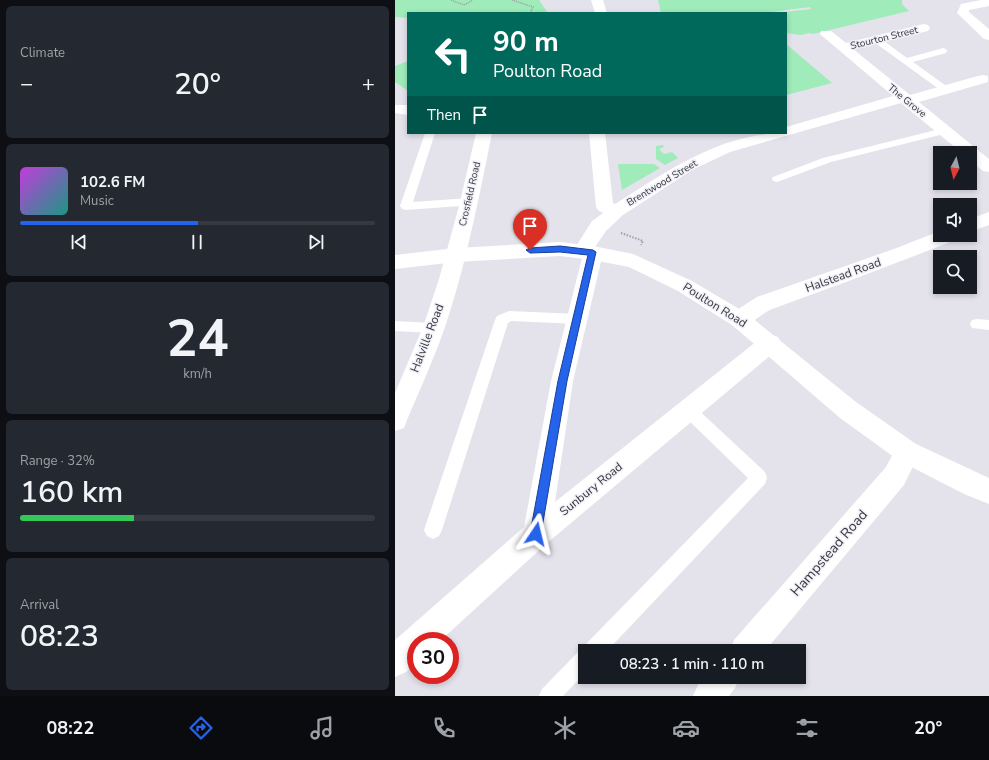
<!DOCTYPE html>
<html lang="en">
<head>
<meta charset="utf-8">
<style>
  body { margin:0; font-family:"Nunito Sans",sans-serif; background:#242831; color:#f1f3f6; height:100vh; display:flex; flex-direction:column; font-size:15px; white-space:nowrap }
  * { box-sizing:border-box; margin:0 }
  p { font-size:13px; color:#9ea1a6 }
  .icon { flex:none; width:22px; height:22px; fill:none; stroke:currentColor; stroke-width:2; stroke-linecap:round; stroke-linejoin:round }
  .map { position:relative; flex:1; overflow:hidden }
  .drawer { display:flex; flex-direction:column; gap:6px; padding:6px; background:#0d0f14; width:395px }
  .drawer>* { flex:none }
  .top-card { position:absolute; left:12px; top:12px; width:380px; height:122px; border-radius:0px; box-shadow:0 2px 6px #0003; background:#00695c; color:#fff; overflow:hidden }
  .needle { width:26px; rotate:187deg }
  .fabs { position:absolute; left:538px; top:146px; display:grid; gap:8px }
  .fabs a { display:grid; place-items:center; width:44px; height:44px; border-radius:0px; background:#171b24; box-shadow:0 2px 6px #0003; font-size:20px }
  .speed { position:absolute; left:12px; top:632px; display:flex; gap:8px; font-size:20px; font-weight:700; text-align:center }
  .speed>* { display:grid; place-content:center; width:52px; height:52px; border-radius:50%; background:#171b24; box-shadow:0 2px 6px #0003; line-height:1 }
  .speed .limit { border:6px solid #d22; background:#fff; color:#111 }
  .pin { position:absolute; display:grid; place-items:center; width:34px; height:34px; color:#fff; margin:-41px -17px; border-radius:50% 50% 50% 0; rotate:-45deg; box-shadow:0 0 4px #0007 }
  .pin .icon { rotate:45deg }
  .me { position:absolute; width:44px; margin:-22px; rotate:10deg; stroke-linejoin:round; filter:drop-shadow(0 0 3px #0008) }
  .turn { display:flex; align-items:center; gap:14px; height:84px; padding:0 20px; font-size:18px }
  .turn .icon { width:52px; height:52px; stroke-width:2.5 }
  .turn b { display:block; font-size:28px; line-height:34px }
  .then { display:flex; align-items:center; height:38px; padding:0 20px; background:#0003; gap:8px; font-size:15px }
  .big { font-size:30px; font-weight:600; line-height:1.1 }
  .drawer .widget { flex:1; display:flex; flex-direction:column; justify-content:center; gap:6px; min-width:0; padding:0 14px; border-radius:6px; background:#242831 }
  .drawer .dial { align-items:center; gap:0 }
  .dial b { font-size:52px; line-height:1 }
  .song { display:flex; align-items:center; gap:12px }
  .cover { width:48px; height:48px; border-radius:6px; background:linear-gradient(135deg,hsl(290 70% 55%),hsl(170 70% 35%)) }
  .played { height:4px; border-radius:2px; background:linear-gradient(90deg,#2563eb 50%,#363941 50%) }
  .keys { display:flex; justify-content:space-around; direction:ltr }
  .heat { display:flex; justify-content:space-between; align-items:center; font-size:22px; direction:ltr }
  .charge { height:6px; border-radius:3px; background:linear-gradient(90deg,#34c759 32%,#363941 0) }
  .trip { position:absolute; left:183px; top:644px; width:228px; height:40px; border-radius:0px; background:#171b24; box-shadow:0 2px 6px #0003; font-weight:600; line-height:40px; text-align:center }
  .tab-bar { display:flex; height:64px; justify-content:space-around; align-items:center; background:#090b0e; color:#9ea1a6 }
  .tab-bar .icon { width:28px; height:28px }
  .tab-bar .selected { color:#2563eb }
  .tab-bar b { font-size:18px; color:#f1f3f6 }
  main { display:flex; flex:1; min-height:0 }
  .map>svg:first-child { display:block }
  .green { fill:#9febb9 }
  .lines { fill:none; stroke-linecap:round; stroke-linejoin:round }
  .path-far1 { stroke:#9e9da4; stroke-width:1.5; stroke-dasharray:1 1; stroke-linecap:butt }
  .path { stroke:#9e9da4; stroke-width:2; stroke-dasharray:1.5 1.5; stroke-linecap:butt }
  .service { fill:#fff; fill-rule:evenodd }
  .minor { fill:#fff; fill-rule:evenodd }
  .secondary { fill:#fff; fill-rule:evenodd }
  .route { fill:#2563eb; stroke:#184099 }
  .labels { text-anchor:middle; dominant-baseline:central; stroke-width:3; stroke-linejoin:round; paint-order:stroke }
  .far-street-label { font-size:10px; fill:#36363a; stroke:#f1f1fa }
  .street-label { font-size:12px; fill:#36363a; stroke:#f1f1fa }
  .near-street-label { font-size:14px; fill:#36363a; stroke:#f1f1fa }
</style>
</head>
<body>
<main>
<section class="drawer">
<div class="widget"><p>Climate</p>
<div class="heat"><a>−</a><b class="big">20°</b><a>+</a></div>
</div>
<div class="widget">
<div class="song"><i class="cover"></i><div><b>102.6 FM</b><p>Music</p></div></div>
<div class="played"></div>
<div class="keys"><svg class="icon" aria-label="previous" viewBox="0 0 24 24"><path d="M18 5L8 12l10 7zM5 5v14"/></svg><svg class="icon" aria-label="pause" viewBox="0 0 24 24"><path d="M8 5v14M16 5v14"/></svg><svg class="icon" aria-label="next" viewBox="0 0 24 24"><path d="M6 5l10 7-10 7zM19 5v14"/></svg></div>
</div>
<div class="widget dial"><b>24</b><p>km/h</p></div>
<div class="widget"><p>Range · 32%</p><b class="big">160 km</b><div class="charge"></div></div>
<div class="widget"><p>Arrival</p><b class="big">08:23</b></div>
</section>
<div class="map">
<svg width="594" height="696" viewBox="0 0 594 696">
  <rect width="100%" height="100%" fill="#e4e3ec"/>
  <g class="green">
    <polygon points="0,0 144,0 153,13 13,13 13,18 0,17"/>
    <polygon points="263,0 507,0 507,4 514,11 418,34 414,33 406,35 391,33 391,13 381,13 416,9 415,7 368,13 266,13"/>
    <polygon points="391,44 437,83 391,95"/>
    <polygon points="13,61 13,91 0,82 0,66"/>
    <polygon points="268,145 269,147 264,149 269,154 277,152 283,158 270,165 261,159 261,146"/>
    <polygon points="223,164 259,164 265,168 227,190"/>
  </g>
  <g class="lines">
    <g class="path-far1">
      <polyline points="56,0 69,5 78,0"/>
      <polyline points="117,0 138,7 135,13"/>
    </g>
    <polyline class="path" points="226,233 248,241 246,245"/>
    <g class="service">
      <polygon points="479,38 485,38 512,58 548,48 551,49 552,51 551,53 518,62 554,88 556,90 554,92 548,92 479,42 478,40"/>
      <polygon points="549,128 554,131 553,133 436,162 382,182 378,181 377,179 378,177 428,158"/>
      <polygon points="30,133 40,133 18,202 74,198 78,199 80,202 78,205 11,210 7,209 5,206"/>
      <polygon points="114,311 182,314 187,315 189,319 187,323 182,324 116,321 113,323 47,530 44,536 38,539 32,536 29,530 100,320 102,316"/>
      <polygon points="582,319 594,320 594,330 577,328 575,324 577,320"/>
      <polygon points="0,321 38,323 43,324 45,328 43,332 38,333 0,331"/>
      <polygon points="293,403 298,405 370,472 372,478 370,484 212,651 190,651 190,673 168,696 144,696 147,689 183,652 189,650 191,644 353,478 288,415 285,410 288,405"/>
    </g>
    <g class="minor">
      <polygon points="196,0 208,0 212,13 200,13"/>
      <polygon points="586,0 594,0 594,6 574,10 574,12 594,29 594,40 589,39 562,13 566,4"/>
      <path d="M529,24l4,1 2,3 -2,3 -75,18 57,46 68,-19 5,-1 5,1v6l-69,20 70,57v13l-6,-1 -13,-11v-7h-8l-61,-50 -171,49 -38,18 -69,45 -17,16 -11,16 5,1 3,5 -30,128 -18,121 207,-165 8,-3 8,3 3,6 -3,6 -232,195 -106,97h-24v22l-10,9 -11,5v-37l129,-113 27,-146 31,-123 -6,-2 -3,-5 19,-30 11,-8 -4,-2 -3,-4 -7,-74h16l8,70 2,1c54,-34 105,-71 171,-71v-6l107,-31 -73,-62 1,-3h10l15,12z"/>
      <polygon points="0,105 13,105 13,115 0,113"/>
      <path d="M81,133h16c-13,65 -26,131 -47,194 -11,32 -25,62 -38,93l-3,8 -9,3v-38l28,-66 16,-48 20,-73z"/>
      <polygon points="594,212 594,225 575,232 575,219"/>
      <path d="M545,231v4h17l-2,5c-60,24 -120,46 -180,68 -16,5 -26,23 -43,17l-4,-6 4,-6 25,-16 137,-48z"/>
      <polygon points="512,440 521,444 525,452 509,485 370,651 335,651 339,640 491,467 503,444"/>
      <polygon points="309,677 345,677 340,688 334,696 298,696 303,685"/>
    </g>
    <polygon class="secondary" points="165,242 198,246 238,254 297,281 351,313 461,402 521,444 594,478 594,504 569,494 503,460 445,418 337,325 283,291 234,267 198,260 165,256 61,262 0,269 0,255 61,248"/>
  </g>
  <polygon class="route" points="165,246 198,250 201,252 172,381 146,534 145,538 141,540 137,538 135,534 163,381 193,255 165,252 135,253 131,250 135,248"/>
  <g class="labels">
    <g class="far-street-label">
      <text transform="translate(489 38) rotate(-14)">Stourton Street</text>
      <text transform="translate(512 101) rotate(39)">The Grove</text>
      <text transform="translate(267 183) rotate(-31)">Brentwood Street</text>
      <text transform="translate(75 194) rotate(-77)">Crosfield Road</text>
    </g>
    <g class="street-label">
      <text transform="translate(448 275) rotate(-20)">Halstead Road</text>
      <text transform="translate(320 305) rotate(32)">Poulton Road</text>
      <text transform="translate(32 338) rotate(-69)">Halville Road</text>
      <text transform="translate(196 489) rotate(-39)">Sunbury Road</text>
    </g>
    <g class="near-street-label">
      <text transform="translate(434 553) rotate(-49)">Hampstead Road</text>
    </g>
  </g>
</svg>
<div class="fabs">
<a><svg class="needle" viewBox="-14 -14 28 28"><path d="M0-13l5 13h-10z" fill="#e53935"/><path d="M0 13l5-13h-10z" fill="#9ea1a6"/></svg></a>
<a><svg class="icon" aria-label="sound" viewBox="0 0 24 24"><path d="M4 9h4l5-4v14l-5-4H4zM17 9q2 3 0 6"/></svg></a>
<a><svg class="icon" aria-label="search" viewBox="0 0 24 24"><circle cx="10" cy="10" r="6"/><path d="M15 15l6 6"/></svg></a>
</div>
<div class="speed"><div class="limit">30</div></div>
<div class="pin" style="left:135px;top:250px;background:#d93025"><svg class="icon" aria-label="arrive" viewBox="0 0 24 24"><path d="M6 21V4h12l-3 4 3 4H6"/></svg></div>
<svg class="me" style="left:141px;top:534px" viewBox="-20 -20 40 40"><path d="M0-17L14 15 0 8-14 15z" fill="#2563eb" stroke="#fff" stroke-width="4"/></svg>
<div class="trip">08:23 · 1 min · 110 m</div>
<div class="top-card">
<div class="turn"><svg class="icon" aria-label="left" viewBox="0 0 24 24"><path d="M17 20v-9H6M10 6l-5 5 5 5"/></svg><div><b>90 m</b>Poulton Road</div></div>
<div class="then">Then<svg class="icon" aria-label="arrive" viewBox="0 0 24 24"><path d="M6 21V4h12l-3 4 3 4H6"/></svg></div>
</div>
</div>
</main>
<nav class="tab-bar">
<b>08:22</b>
<svg class="icon selected" aria-label="directions" viewBox="0 0 24 24"><path d="M12 3l9 9-9 9-9-9zM9 14v-3h6M13 9l2 2-2 2"/></svg>
<svg class="icon" aria-label="music" viewBox="0 0 24 24"><path d="M9 18V5l10-2v13"/><circle cx="6" cy="18" r="3"/><circle cx="16" cy="16" r="3"/></svg>
<svg class="icon" aria-label="phone" viewBox="0 0 24 24"><path d="M5 4h4l2 5-3 2q2 4 5 5l2-3 5 2v4C11 20 4 13 5 4z"/></svg>
<svg class="icon" aria-label="climate" viewBox="0 0 24 24"><path d="M12 3v18M4 7l16 10M4 17L20 7"/></svg>
<svg class="icon" aria-label="car" viewBox="0 0 24 24"><path d="M5 17H2v-5l4-1 3-4h7l3 4 3 1v5h-3M9 17h6M6 11h13"/><circle cx="7" cy="17" r="2"/><circle cx="17" cy="17" r="2"/></svg>
<svg class="icon" aria-label="filters" viewBox="0 0 24 24"><path d="M4 7h16M4 17h16"/><circle cx="9" cy="7" r="2"/><circle cx="15" cy="17" r="2"/></svg>
<b>20°</b>
</nav>
</body>
</html>
